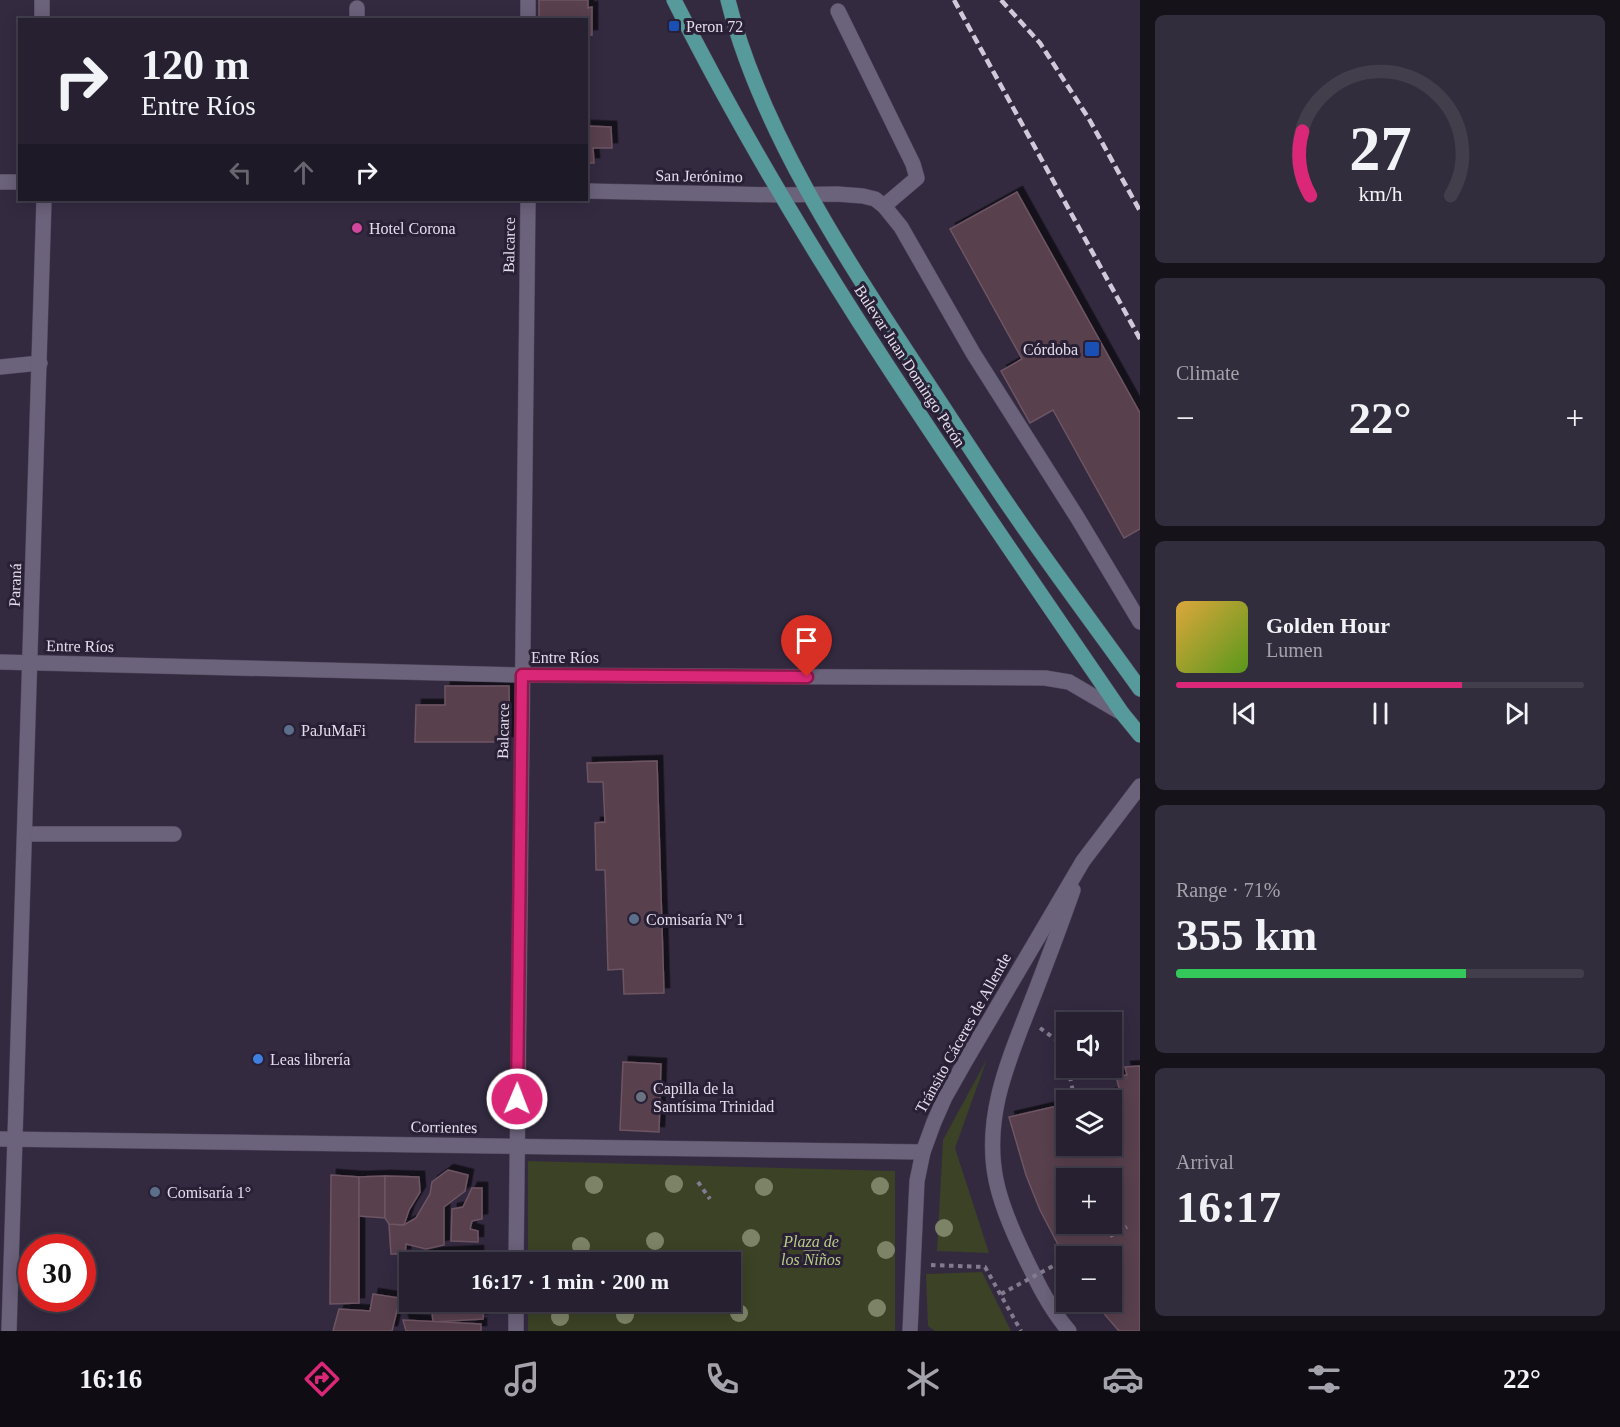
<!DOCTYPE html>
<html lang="en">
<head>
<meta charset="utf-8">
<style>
  body { margin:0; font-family:"Times New Roman",serif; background:#322d3c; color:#f1f3f6; height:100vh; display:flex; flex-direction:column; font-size:22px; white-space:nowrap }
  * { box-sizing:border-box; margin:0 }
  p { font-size:20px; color:#a4a3ab }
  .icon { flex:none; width:33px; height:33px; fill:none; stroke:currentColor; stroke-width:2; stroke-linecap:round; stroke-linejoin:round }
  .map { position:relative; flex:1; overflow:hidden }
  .details { display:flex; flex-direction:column; gap:15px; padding:15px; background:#15121a; width:480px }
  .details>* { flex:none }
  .banner { position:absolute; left:18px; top:18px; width:570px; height:183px; border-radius:0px; box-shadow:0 3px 15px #0003,0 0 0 2px #423e4c; background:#262030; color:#f1f3f6; overflow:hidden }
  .tools { position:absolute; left:1056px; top:1012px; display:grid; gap:12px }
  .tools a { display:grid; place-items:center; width:66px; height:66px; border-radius:0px; background:#262030; box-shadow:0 3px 15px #0003,0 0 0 2px #423e4c; font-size:30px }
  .speed { position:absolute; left:18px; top:1234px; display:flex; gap:12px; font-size:30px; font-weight:700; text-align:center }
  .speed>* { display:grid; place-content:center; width:78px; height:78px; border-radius:50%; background:#262030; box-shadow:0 3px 15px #0003,0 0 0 2px #423e4c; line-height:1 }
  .speed .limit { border:9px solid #d22; background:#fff; color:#111 }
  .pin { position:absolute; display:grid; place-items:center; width:51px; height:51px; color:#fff; margin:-62px -26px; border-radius:50% 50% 50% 0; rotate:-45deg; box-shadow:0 0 6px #0007 }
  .pin .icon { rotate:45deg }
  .me { position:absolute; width:66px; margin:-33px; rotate:1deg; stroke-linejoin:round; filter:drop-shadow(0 0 4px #0008) }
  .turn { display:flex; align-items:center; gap:21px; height:126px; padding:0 24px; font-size:27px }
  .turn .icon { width:78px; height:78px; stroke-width:2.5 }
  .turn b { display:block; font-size:42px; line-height:51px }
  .lanes { display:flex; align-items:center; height:57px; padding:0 24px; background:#0003; justify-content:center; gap:30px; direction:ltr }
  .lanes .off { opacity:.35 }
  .big { font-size:45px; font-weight:800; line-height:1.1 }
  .details .widget { flex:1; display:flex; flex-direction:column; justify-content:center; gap:9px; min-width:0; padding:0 21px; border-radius:9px; background:#322d3c }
  .details .dial { align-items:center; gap:0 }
  .dial svg { height:156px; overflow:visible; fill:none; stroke:#423e4c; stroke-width:7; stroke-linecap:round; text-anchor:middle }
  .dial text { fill:#f1f3f6; stroke:none }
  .song { display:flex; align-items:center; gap:18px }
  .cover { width:72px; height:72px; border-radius:9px; background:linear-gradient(135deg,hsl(40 70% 55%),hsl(90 70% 35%)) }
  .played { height:6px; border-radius:3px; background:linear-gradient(90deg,#db2777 70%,#423e4c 70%) }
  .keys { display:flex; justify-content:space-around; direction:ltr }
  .heat { display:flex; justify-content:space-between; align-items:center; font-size:33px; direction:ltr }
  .charge { height:9px; border-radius:4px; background:linear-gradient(90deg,#34c759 71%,#423e4c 0) }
  .trip { position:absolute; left:399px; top:1252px; width:342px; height:60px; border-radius:0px; background:#262030; box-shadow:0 3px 15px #0003,0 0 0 2px #423e4c; font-weight:800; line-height:60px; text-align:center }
  .menu { display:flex; height:96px; justify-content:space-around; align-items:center; background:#0f0d13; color:#a4a3ab }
  .menu .icon { width:42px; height:42px }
  .menu .selected { color:#db2777 }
  .menu b { font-size:27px; color:#f1f3f6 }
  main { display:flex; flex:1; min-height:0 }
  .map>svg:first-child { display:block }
  .green { fill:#3b4225 }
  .building { fill:#583f4d; stroke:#6e5563; stroke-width:1.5; fill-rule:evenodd; filter:url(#shadow) }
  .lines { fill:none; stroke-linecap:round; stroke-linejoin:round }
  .minor-casing { stroke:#4f4759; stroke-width:16 }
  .major-casing { stroke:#4f4759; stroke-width:16 }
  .path { stroke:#827b8e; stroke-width:4; stroke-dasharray:4.5 4.5; stroke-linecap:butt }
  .minor { stroke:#6b627b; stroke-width:15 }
  .major { stroke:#569a9b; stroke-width:15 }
  .rail { stroke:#cfc9d9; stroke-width:4.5; stroke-dasharray:9 4.5; stroke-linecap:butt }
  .path-bridge { stroke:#827b8e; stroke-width:4; stroke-dasharray:4.5 4.5; stroke-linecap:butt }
  .tree { fill:#7d8366 }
  .route-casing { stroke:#8e194d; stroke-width:15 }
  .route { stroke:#db2777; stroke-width:10 }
  .transit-dot { fill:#1a4fb4; stroke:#292036; stroke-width:2 }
  .hotel-dot { fill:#d1479c; stroke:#292036; stroke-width:2 }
  .service-dot { fill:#5c6f8a; stroke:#292036; stroke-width:2 }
  .shop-dot { fill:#3f7fe0; stroke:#292036; stroke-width:2 }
  .worship-dot { fill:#6b7280; stroke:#292036; stroke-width:2 }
  .labels { text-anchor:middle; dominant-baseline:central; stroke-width:6; stroke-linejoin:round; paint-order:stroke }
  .poi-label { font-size:16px; fill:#e2ddec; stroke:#292036; text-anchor:start }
  .street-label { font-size:16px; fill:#e2ddec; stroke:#292036 }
  .park-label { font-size:16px; font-style:italic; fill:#b9cb86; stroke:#292036 }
</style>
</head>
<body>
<main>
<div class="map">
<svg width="1140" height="1331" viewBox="0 0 1140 1331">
  <defs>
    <filter id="shadow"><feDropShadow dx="5.5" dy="-5.5" stdDeviation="0" flood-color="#0009"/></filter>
  </defs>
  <rect width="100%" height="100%" fill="#332a40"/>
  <g class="green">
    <polygon points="987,1059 955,1148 989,1253 937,1251 943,1140"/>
    <polygon points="528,1161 895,1171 895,1331 528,1331 528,1302 730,1302 730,1263 528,1263"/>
    <polygon points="982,1272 1011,1331 935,1331 928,1326 926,1274"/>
  </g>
  <g class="building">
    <polygon points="539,0 588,0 588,8 592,7 592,35 586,35 586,20 539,20"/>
    <polygon points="586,126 611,127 612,148 593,148 594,163 586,163"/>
    <polygon points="1017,192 1140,413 1140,529 1124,538 1053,410 1030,423 1001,371 1022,359 950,229"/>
    <polygon points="445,686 509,686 510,742 415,742 416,705 445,705"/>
    <polygon points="657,761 664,993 624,994 623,969 608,970 605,870 596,870 595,823 605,822 603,782 588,782 587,763"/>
    <polygon points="623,1062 661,1064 659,1132 620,1130"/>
    <path d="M1140,1066v265h-21l-25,-29h18v-45h-46v3l-26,-50 -14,-35 -17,-58 57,-13v42h46v-45h-32l40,-9 -4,-16 11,-1 -2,-8zM1066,1179h46v45h-46z"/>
    <polygon points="448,1170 468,1175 465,1191 444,1207 444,1245 426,1249 406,1244 405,1254 391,1254 389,1224 404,1225 416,1218 430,1194 432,1182"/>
    <polygon points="331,1175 359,1177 359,1303 330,1304"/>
    <polygon points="385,1176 385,1218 359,1216 359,1177"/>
    <polygon points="385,1176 419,1177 420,1192 409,1210 404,1225 389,1224 385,1218"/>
    <polygon points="472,1188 482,1188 482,1219 472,1221 470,1229 478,1231 478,1242 451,1241 452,1209 463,1207"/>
    <polygon points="478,1251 478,1263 410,1263 410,1287 398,1287 398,1262 436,1253"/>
    <polygon points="373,1294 400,1298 392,1331 333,1331 339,1309 370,1311"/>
    <polygon points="431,1302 484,1302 483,1319 433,1322"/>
    <polygon points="403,1320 481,1324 481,1331 406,1331"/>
  </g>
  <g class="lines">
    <defs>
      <g id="minor">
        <polyline points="42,0 42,20"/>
        <polyline points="357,8 357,20"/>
        <polyline points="838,11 913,164 917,178 884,206"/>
        <polyline points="528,20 528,0"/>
        <polyline points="0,182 20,182"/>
        <polyline points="586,191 781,195 837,194 863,196 875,199 884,206 901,227 973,353 1077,517 1140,622"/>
        <polyline points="0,367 40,363"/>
        <polyline points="0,662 522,675 1045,678 1069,682 1122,713"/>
        <polyline points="25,834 174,834"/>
        <polyline points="0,1139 923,1152"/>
        <polyline points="516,1263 528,200"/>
        <polyline points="516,1302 516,1331"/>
        <polyline points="9,1331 44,200"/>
        <polyline points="910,1331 917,1181 923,1152 934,1122 945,1097 966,1060 1083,861 1140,786"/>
        <path d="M1069,1331c-20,-23 -33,-51 -46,-78 -11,-23 -22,-48 -27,-73 -13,-64 13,-121 36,-180 14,-36 28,-73 41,-110"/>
      </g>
      <g id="major">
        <path d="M674,0c126,251 290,481 448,713l18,22"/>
        <path d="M728,0c31,126 114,253 185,361 34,51 66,102 100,151 41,60 85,118 127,177"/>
      </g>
    </defs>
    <use href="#minor" class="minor-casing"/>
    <use href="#major" class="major-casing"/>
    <g class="path">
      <polyline points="1040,1028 1062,1044 1066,1063"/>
      <polyline points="1068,1068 1075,1101"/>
      <polyline points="698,1182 710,1199"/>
      <polyline points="1110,1236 1127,1227"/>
      <polyline points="931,1265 985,1267 1021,1331"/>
    </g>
    <use href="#minor" class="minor"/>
    <use href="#major" class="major"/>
    <g class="rail">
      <polyline points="954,0 1140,339"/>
      <polyline points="1001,0 1040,43 1089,119 1140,211"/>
    </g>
    <polyline class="path-bridge" points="1001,1294 1066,1259"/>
  </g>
  <g class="tree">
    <circle cx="674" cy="1184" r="9"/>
    <circle cx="594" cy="1185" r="9"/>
    <circle cx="880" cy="1186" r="9"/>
    <circle cx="764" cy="1187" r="9"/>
    <circle cx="944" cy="1228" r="9"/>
    <circle cx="751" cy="1238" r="9"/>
    <circle cx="655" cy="1241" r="9"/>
    <circle cx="581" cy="1246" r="9"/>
    <circle cx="886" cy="1250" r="9"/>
    <circle cx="812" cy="1254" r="9"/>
    <circle cx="877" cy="1308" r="9"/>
    <circle cx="739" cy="1313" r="9"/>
    <circle cx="625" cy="1315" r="9"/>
    <circle cx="560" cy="1317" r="9"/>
  </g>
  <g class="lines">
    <defs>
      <polyline id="route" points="517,1099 522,675 807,677"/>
    </defs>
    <use href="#route" class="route-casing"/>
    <use href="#route" class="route"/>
  </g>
  <g class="transit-dot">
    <rect x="668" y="20" width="12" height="12" rx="3"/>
    <rect x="1084" y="341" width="16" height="16" rx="3"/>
  </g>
  <circle class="hotel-dot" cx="357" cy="228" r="6"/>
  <g class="service-dot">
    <circle cx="289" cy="730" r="6"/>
    <circle cx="634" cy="919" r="6"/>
    <circle cx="155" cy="1192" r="6"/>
  </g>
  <circle class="shop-dot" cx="258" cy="1059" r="6"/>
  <circle class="worship-dot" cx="641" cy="1097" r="6"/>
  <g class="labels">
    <g class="poi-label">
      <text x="686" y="26">Peron 72</text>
      <text x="369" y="228">Hotel Corona</text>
      <text x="1078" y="349" text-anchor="end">Córdoba</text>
      <text x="301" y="730">PaJuMaFi</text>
      <text x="646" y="919">Comisaría Nº 1</text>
      <text x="270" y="1059">Leas librería</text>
      <text x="653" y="1088">Capilla de la<tspan x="653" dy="18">Santísima Trinidad</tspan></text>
      <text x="167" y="1192">Comisaría 1°</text>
    </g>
    <g class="street-label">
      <text transform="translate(699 176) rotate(1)">San Jerónimo</text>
      <text transform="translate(509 245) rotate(-89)">Balcarce</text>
      <text transform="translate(910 366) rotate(57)">Bulevar Juan Domingo Perón</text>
      <text transform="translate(15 585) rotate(-88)">Paraná</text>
      <text transform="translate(80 646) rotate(1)">Entre Ríos</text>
      <text x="565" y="657">Entre Ríos</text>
      <text transform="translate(503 731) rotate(-89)">Balcarce</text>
      <text transform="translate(963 1033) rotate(-61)">Tránsito Cáceres de Allende</text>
      <text transform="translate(444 1127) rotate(1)">Corrientes</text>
    </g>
    <g class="park-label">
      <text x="811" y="1241">Plaza de<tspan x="811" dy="18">los Niños</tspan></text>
    </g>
  </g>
</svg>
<div class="tools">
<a><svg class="icon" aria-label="sound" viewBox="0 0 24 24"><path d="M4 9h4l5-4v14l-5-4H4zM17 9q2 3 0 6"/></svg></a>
<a><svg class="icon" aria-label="layers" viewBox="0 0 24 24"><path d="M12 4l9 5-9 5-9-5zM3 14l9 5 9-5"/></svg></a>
<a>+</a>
<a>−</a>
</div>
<div class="speed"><div class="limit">30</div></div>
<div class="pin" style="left:807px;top:677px;background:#d93025"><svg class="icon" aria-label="arrive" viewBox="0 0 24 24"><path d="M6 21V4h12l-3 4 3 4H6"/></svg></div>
<svg class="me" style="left:517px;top:1099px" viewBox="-20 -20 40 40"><circle r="17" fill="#db2777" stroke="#fff" stroke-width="3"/><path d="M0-11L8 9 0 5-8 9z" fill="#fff"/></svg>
<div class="trip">16:17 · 1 min · 200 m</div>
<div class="banner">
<div class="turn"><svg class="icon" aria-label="right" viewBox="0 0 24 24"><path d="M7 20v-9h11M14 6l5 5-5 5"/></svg><div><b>120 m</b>Entre Ríos</div></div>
<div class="lanes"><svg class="icon off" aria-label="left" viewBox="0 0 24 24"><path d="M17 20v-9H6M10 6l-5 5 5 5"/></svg><svg class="icon off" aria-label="ahead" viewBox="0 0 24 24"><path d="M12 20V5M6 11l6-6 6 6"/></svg><svg class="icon" aria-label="right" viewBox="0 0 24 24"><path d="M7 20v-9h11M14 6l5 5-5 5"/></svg></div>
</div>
</div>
<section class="details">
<div class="widget dial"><svg viewBox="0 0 100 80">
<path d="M14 69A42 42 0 1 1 86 69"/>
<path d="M14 69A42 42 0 0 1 10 36" stroke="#db2777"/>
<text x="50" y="56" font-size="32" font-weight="700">27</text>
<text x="50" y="72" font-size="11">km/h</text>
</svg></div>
<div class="widget"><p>Climate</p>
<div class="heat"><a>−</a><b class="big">22°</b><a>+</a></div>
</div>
<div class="widget">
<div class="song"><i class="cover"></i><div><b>Golden Hour</b><p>Lumen</p></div></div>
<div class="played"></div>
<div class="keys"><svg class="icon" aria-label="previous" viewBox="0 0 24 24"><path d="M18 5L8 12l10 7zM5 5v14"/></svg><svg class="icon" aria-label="pause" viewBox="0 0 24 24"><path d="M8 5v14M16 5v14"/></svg><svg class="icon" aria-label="next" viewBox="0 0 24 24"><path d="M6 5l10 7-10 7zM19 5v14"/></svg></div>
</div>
<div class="widget"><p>Range · 71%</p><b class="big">355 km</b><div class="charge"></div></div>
<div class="widget"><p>Arrival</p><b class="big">16:17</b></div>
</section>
</main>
<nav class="menu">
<b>16:16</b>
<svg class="icon selected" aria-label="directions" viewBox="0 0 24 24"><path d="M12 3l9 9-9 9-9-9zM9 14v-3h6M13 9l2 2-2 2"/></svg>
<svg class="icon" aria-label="music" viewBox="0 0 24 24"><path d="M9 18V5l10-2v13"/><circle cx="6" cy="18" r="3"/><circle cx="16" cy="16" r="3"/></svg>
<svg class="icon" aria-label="phone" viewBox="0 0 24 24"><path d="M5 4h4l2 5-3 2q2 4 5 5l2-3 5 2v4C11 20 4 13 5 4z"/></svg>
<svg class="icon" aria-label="climate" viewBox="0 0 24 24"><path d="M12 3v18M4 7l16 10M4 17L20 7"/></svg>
<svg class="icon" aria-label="car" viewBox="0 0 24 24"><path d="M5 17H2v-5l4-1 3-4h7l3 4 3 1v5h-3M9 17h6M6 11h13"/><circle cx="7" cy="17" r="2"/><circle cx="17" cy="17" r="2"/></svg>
<svg class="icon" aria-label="filters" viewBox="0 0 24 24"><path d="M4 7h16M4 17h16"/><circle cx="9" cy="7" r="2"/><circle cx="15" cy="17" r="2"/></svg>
<b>22°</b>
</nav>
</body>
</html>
